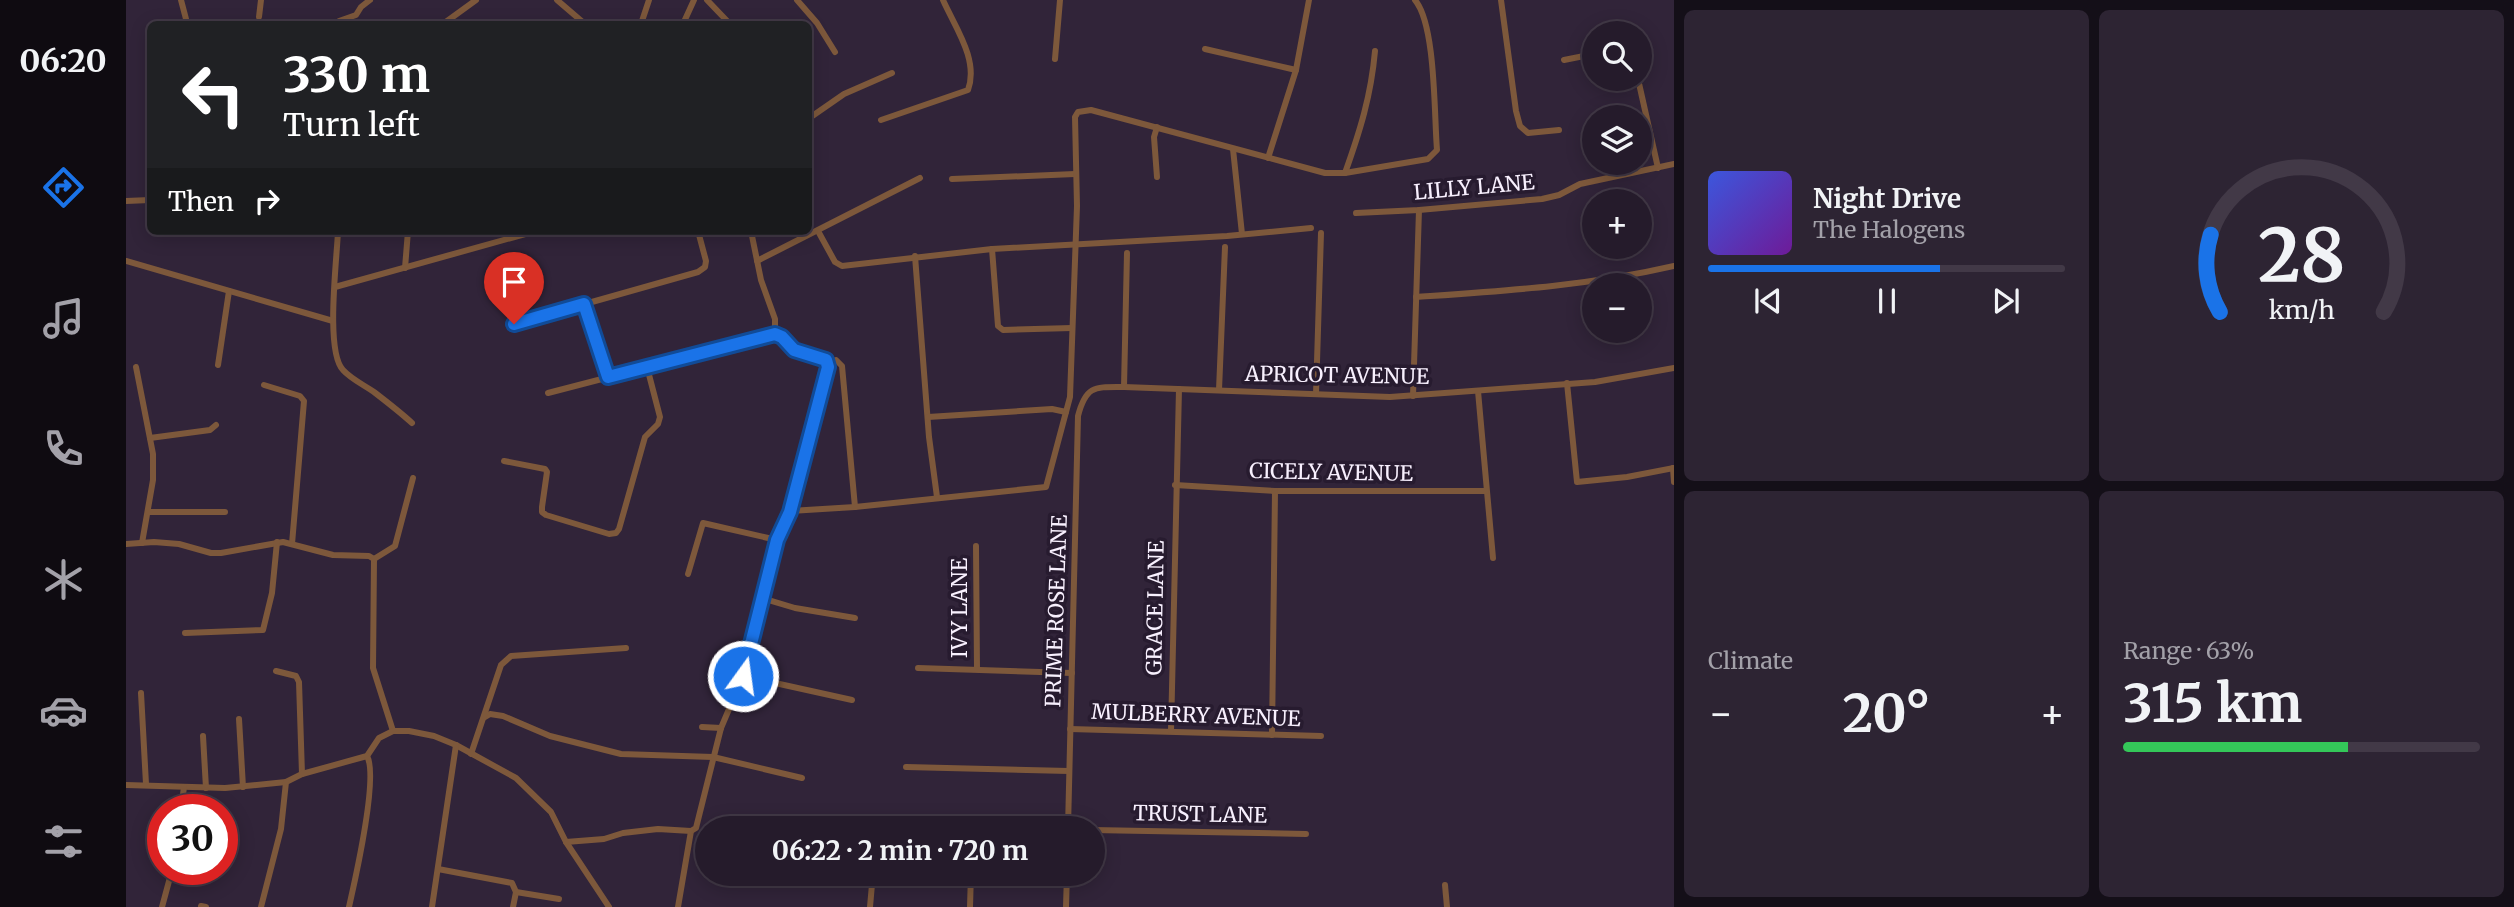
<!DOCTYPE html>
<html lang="en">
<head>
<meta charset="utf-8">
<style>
  body { margin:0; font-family:Merriweather,serif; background:#2d2433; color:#f1f3f6; height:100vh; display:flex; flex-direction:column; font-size:26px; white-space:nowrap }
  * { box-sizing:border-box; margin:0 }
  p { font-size:23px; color:#a3a1a9 }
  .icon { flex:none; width:38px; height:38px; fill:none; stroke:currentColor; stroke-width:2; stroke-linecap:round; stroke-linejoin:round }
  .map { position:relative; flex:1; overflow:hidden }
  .panel { display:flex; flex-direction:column; gap:10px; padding:10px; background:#140f18; width:840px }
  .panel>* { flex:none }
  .banner { position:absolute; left:21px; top:21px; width:665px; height:214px; border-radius:10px; box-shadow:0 4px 18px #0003,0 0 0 2px #423947; background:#202124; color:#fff; overflow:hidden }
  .fabs { position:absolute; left:1456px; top:21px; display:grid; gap:14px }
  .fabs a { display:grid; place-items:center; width:70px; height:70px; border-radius:50%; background:#251b2b; box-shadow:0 4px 18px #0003,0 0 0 2px #423947; font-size:35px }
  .speed { position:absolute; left:21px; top:794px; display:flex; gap:14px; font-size:35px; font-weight:700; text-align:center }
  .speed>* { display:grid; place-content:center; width:91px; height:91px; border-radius:50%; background:#251b2b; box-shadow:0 4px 18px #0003,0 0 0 2px #423947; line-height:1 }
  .speed .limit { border:10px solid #d22; background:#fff; color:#111 }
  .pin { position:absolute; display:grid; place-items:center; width:60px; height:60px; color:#fff; margin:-72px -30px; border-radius:50% 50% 50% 0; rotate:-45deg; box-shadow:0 0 7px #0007 }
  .pin .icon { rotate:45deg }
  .me { position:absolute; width:77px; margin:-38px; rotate:14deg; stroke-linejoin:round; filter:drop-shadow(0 0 5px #0008) }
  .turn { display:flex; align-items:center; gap:24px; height:147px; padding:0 21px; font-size:32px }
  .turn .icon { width:91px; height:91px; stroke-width:2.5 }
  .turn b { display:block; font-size:49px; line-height:60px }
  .then { display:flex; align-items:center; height:66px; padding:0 21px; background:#0003; gap:14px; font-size:26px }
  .big { font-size:52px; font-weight:700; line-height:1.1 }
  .panel .card { flex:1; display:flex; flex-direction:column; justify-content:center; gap:10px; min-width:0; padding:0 24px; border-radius:10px; background:#2d2433 }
  .panel .dial { align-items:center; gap:0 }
  .dial svg { height:182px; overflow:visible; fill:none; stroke:#423947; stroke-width:7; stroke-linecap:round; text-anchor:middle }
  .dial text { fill:#f1f3f6; stroke:none }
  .song { display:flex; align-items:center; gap:21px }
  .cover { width:84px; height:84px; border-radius:10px; background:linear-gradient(135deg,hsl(230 70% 55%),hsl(280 70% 35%)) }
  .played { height:7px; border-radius:4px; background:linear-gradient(90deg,#1a73e8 65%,#423947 65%) }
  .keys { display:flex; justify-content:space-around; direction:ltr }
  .heat { display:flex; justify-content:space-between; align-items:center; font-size:38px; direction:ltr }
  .charge { height:10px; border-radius:5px; background:linear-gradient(90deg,#34c759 63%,#423947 0) }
  .panel .tiles { flex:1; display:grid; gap:10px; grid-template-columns:repeat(2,1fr) }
  .trip { position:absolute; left:569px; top:816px; width:410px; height:70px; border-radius:35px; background:#251b2b; box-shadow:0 4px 18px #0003,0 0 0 2px #423947; font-weight:700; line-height:70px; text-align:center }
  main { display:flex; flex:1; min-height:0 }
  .tab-bar { display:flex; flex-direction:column; width:126px; justify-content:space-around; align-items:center; background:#0f0b11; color:#a3a1a9 }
  .tab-bar .icon { width:49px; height:49px }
  .tab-bar .current { color:#1a73e8 }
  .tab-bar b { font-size:32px; color:#f1f3f6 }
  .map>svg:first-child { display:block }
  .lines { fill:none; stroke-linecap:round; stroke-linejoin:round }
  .minor { stroke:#7d583b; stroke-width:6 }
  .route-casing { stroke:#114b97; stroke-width:18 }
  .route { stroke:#1a73e8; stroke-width:12 }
  .labels { text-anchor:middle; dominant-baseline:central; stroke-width:7; stroke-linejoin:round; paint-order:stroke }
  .street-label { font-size:21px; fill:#f8f0fe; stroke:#271b2f }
</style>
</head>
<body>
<main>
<nav class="tab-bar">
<b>06:20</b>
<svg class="icon current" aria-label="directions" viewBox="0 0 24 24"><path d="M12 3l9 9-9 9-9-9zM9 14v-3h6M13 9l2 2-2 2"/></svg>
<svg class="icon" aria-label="music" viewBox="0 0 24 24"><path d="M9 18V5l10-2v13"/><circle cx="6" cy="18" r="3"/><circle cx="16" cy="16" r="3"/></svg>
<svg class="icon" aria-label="phone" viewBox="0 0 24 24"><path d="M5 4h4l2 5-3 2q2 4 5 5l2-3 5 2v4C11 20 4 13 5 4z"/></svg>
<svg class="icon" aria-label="climate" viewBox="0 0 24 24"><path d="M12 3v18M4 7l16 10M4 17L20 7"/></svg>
<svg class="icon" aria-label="car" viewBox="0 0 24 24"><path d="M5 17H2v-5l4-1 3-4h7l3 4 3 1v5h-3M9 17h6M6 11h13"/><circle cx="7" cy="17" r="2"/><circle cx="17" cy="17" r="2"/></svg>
<svg class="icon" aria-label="filters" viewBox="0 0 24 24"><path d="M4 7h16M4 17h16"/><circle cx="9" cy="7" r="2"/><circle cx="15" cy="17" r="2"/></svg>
</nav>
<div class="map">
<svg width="1548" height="907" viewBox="0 0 1548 907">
  <rect width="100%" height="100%" fill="#312439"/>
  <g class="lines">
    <g class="minor">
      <polyline points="55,0 60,19"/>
      <polyline points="431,0 459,24"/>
      <polyline points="581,0 604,24"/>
      <polyline points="671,0 691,23 709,52"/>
      <polyline points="1375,0 1390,111 1394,126 1402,133 1433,130"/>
      <polyline points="133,17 135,0"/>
      <polyline points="213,21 230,15 235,7 244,0"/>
      <polyline points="317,24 350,0"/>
      <polyline points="515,24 523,0"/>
      <polyline points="557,24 568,0"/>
      <polyline points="1079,49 1170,70"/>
      <polyline points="929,59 934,0"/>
      <polyline points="1438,60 1468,54"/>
      <polyline points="1512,79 1532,168"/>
      <polyline points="682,119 718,94 766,73"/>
      <path d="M755,120l87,-30c11,-30 -13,-63 -25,-90"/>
      <polyline points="1107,149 1116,234"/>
      <polyline points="1142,158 1170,70 1183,0"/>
      <path d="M1219,173c15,-42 26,-77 30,-122"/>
      <polyline points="1031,177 1028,137 1031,127"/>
      <polyline points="826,179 949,174"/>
      <polyline points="0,201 24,200"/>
      <polyline points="1230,213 1293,210 1416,199 1433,195 1454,184 1548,164"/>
      <path d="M212,231c-1,28 -13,120 5,139 8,9 21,15 31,22 13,10 26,20 38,31"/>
      <polyline points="625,231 635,280 649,319 649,334"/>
      <polyline points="692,231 709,262 716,266 866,249 1101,236 1185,228"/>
      <polyline points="866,249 872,326 877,330 946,328"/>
      <polyline points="789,256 803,437 811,497"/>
      <polyline points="0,261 207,321"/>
      <polyline points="631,261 794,178"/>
      <polyline points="279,268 282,231"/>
      <polyline points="209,287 410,231"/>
      <path d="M1290,297c87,-6 172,-11 258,-31"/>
      <polyline points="458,304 482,377"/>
      <polyline points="388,324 572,272 579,267 580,261 572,231"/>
      <polyline points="702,363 710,360 716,366 729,507"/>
      <polyline points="92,365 103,291"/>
      <polyline points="10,367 27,454 27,480 16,543"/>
      <polyline points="1441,383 1451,482 1501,477 1548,468"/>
      <polyline points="138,385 174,396 178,401 166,544"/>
      <polyline points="998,387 1001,253"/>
      <polyline points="1093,390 1099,247"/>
      <polyline points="1352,391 1367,558"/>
      <polyline points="422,393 649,334 656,337 668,350 700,360 702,363 664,511 651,540 617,676 595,728 570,828 565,831 552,907"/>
      <polyline points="1190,394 1195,233"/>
      <polyline points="1287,396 1293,210"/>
      <polyline points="802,417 926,409 940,412"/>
      <polyline points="24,438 84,430 90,425"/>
      <polyline points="378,461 419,469 421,472 416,507 416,512 420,515 483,534 490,533 493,529 519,437 532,424 534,417 521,367"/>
      <polyline points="1547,468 1548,482"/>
      <polyline points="1049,485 1149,491 1360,491"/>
      <path d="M664,511l65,-4 191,-20 24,-90 7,-191 -2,-89 3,-5 13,-2 234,63h20l83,-14 9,-9c-3,-35 -1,-125 -22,-150"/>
      <polyline points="22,512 99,512"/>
      <polyline points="0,544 28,542 53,544 85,553 95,553 157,542 207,555 243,556 248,559 247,668 267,731"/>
      <polyline points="850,546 851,669"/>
      <polyline points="248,559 269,546 287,478"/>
      <polyline points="562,574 577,523 651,540"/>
      <polyline points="636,598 669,608 729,618"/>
      <polyline points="59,633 137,630 146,593 151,542"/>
      <polyline points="792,668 946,673"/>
      <polyline points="150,671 170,676 173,682 176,774"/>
      <polyline points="617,676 726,700"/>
      <polyline points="15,693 20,784"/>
      <polyline points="359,717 364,714 377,716 424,736 495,754 587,757 676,778"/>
      <polyline points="113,719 117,787"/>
      <polyline points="576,727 595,728"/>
      <polyline points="944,729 1195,736"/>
      <polyline points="1045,731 1053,389"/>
      <polyline points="1146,735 1149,491"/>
      <polyline points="77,736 80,788"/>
      <polyline points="345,754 375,665 385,656 500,648"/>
      <polyline points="780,767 943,771"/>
      <polyline points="0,785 99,788 160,782 176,774 241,756 253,738 267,731 283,731 308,736 330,745 390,778 425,812 440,842 483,907"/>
      <polyline points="55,810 58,787"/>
      <path d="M942,828l10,-412c8,-31 17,-29 46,-29l266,10 205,-15 79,-14"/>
      <polyline points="966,830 1180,834"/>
      <polyline points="440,842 478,839 497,833 532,829 565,831"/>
      <polyline points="312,869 386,883 390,892 387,907"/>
      <polyline points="1319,885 1321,907"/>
      <polyline points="390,892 433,899"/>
      <polyline points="75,906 80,907"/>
      <polyline points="36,907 46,870"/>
      <polyline points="135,907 155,829 160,782"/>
      <path d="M223,907c6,-27 30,-130 18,-151"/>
      <polyline points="306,907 330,745"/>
      <polyline points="744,907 747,873"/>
      <polyline points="844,907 845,873"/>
      <polyline points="940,907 941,873"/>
    </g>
  </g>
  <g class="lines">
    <defs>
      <polyline id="route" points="388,324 458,304 482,377 649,334 656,337 668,350 700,360 702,367 664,512 651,540 617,676"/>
    </defs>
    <use href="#route" class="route-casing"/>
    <use href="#route" class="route"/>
  </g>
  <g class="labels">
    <g class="street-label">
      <text transform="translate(1348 187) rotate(-5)">LILLY LANE</text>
      <text transform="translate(1211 375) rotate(1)">APRICOT AVENUE</text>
      <text transform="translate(1205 472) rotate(1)">CICELY AVENUE</text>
      <text transform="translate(833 608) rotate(-90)">IVY LANE</text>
      <text transform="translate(1029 608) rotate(-89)">GRACE LANE</text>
      <text transform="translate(930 611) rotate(-88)">PRIME ROSE LANE</text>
      <text transform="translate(1070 715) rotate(2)">MULBERRY AVENUE</text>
      <text transform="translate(1074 814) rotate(1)">TRUST LANE</text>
    </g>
  </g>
</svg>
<div class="fabs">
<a><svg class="icon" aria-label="search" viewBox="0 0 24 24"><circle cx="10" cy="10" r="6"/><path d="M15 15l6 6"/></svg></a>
<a><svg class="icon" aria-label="layers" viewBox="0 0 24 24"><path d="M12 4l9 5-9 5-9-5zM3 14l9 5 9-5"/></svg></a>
<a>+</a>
<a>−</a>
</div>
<div class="speed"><div class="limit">30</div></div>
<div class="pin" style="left:388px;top:324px;background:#d93025"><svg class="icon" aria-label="arrive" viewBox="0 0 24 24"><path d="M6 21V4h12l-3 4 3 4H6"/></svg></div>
<svg class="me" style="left:617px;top:676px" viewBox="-20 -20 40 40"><circle r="17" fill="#1a73e8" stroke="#fff" stroke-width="3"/><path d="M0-11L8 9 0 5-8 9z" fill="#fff"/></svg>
<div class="trip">06:22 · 2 min · 720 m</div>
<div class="banner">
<div class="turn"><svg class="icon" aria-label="left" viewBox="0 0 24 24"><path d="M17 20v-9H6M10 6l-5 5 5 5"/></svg><div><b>330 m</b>Turn left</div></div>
<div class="then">Then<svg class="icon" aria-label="right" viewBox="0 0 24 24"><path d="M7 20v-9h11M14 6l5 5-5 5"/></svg></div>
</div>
</div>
<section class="panel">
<div class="tiles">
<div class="card">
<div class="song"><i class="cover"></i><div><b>Night Drive</b><p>The Halogens</p></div></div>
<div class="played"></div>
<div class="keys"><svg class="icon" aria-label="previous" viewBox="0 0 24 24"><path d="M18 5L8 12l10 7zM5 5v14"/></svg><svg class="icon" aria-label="pause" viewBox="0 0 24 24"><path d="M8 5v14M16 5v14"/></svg><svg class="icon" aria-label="next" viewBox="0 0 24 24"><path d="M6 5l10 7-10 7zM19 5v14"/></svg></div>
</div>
<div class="card dial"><svg viewBox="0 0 100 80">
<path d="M14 69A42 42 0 1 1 86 69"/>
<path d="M14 69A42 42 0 0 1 10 35" stroke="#1a73e8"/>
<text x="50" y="56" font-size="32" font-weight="700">28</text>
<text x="50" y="72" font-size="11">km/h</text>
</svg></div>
<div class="card"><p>Climate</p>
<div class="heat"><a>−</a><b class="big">20°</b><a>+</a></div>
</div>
<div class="card"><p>Range · 63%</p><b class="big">315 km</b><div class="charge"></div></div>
</div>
</section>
</main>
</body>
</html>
